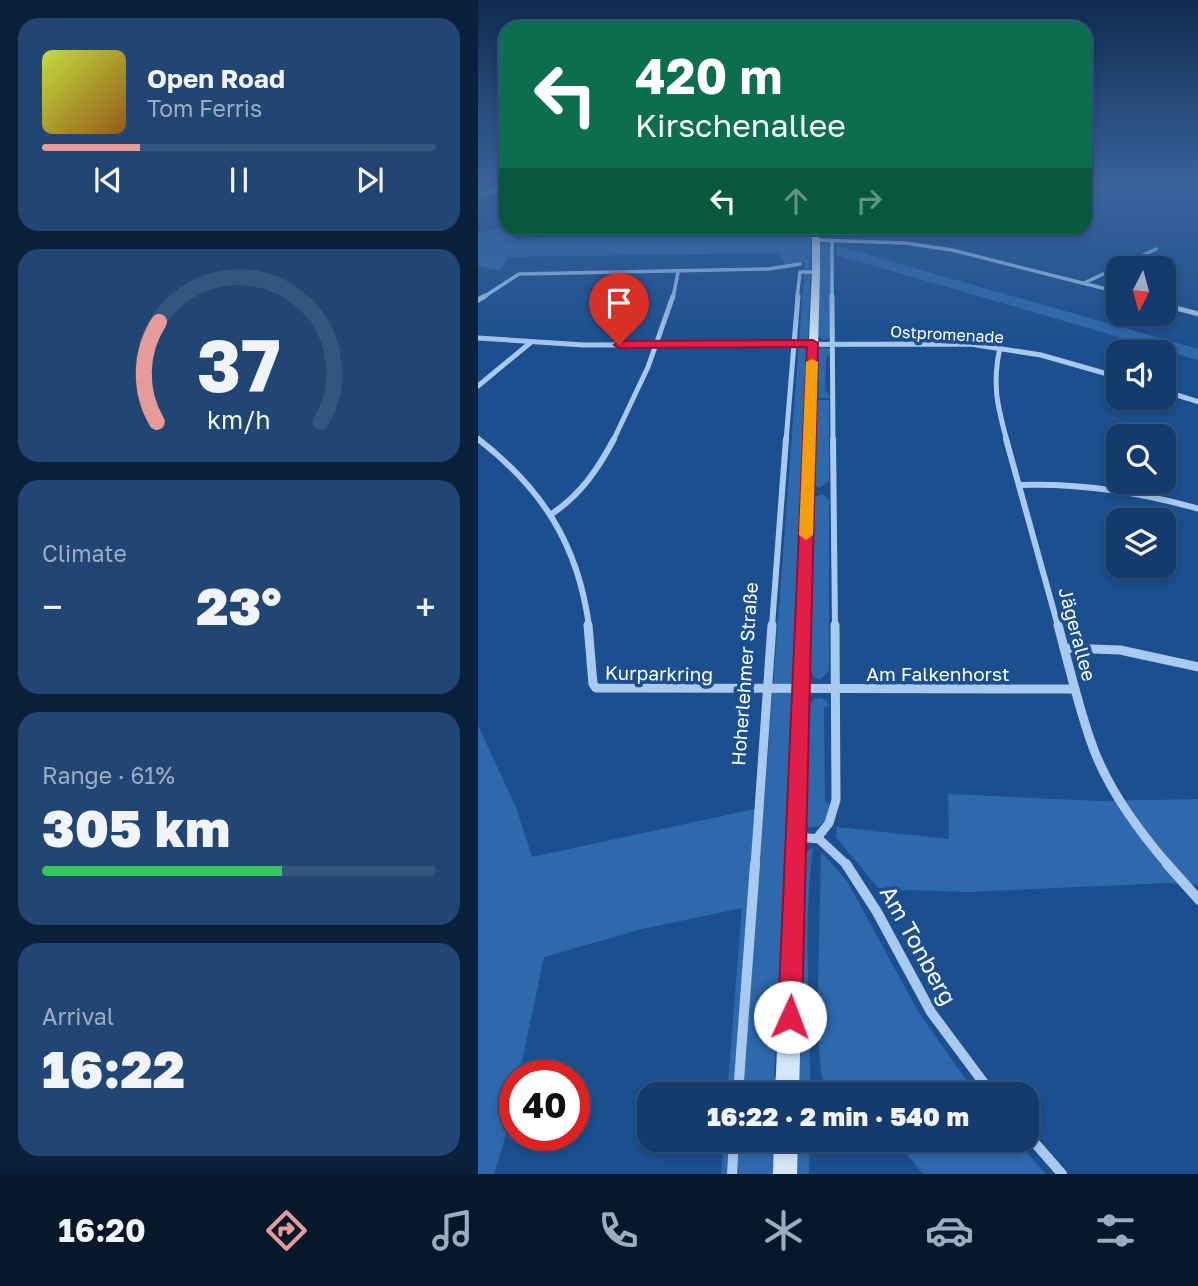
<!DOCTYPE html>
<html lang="en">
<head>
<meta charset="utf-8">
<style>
  body { margin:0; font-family:"Golos Text",sans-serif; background:#214673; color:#f1f3f6; height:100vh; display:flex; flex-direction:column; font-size:26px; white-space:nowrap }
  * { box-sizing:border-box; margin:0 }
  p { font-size:23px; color:#9dadc1 }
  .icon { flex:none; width:38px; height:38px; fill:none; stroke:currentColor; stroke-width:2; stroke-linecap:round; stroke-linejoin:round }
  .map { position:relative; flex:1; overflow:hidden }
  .side { display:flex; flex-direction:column; gap:18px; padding:18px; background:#0b203b; width:478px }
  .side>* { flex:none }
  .top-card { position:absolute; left:21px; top:21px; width:593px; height:214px; border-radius:21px; box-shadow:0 4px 10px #0003,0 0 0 2px #33557e; background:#0b6e4f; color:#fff; overflow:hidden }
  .needle { width:46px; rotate:186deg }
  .controls { position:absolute; left:628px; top:256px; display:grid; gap:14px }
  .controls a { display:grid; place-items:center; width:70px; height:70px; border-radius:14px; background:#143b6b; box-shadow:0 4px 10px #0003,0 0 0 2px #33557e; font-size:35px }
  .speed { position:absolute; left:21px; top:1060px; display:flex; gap:14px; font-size:35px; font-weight:700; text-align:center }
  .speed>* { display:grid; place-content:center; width:91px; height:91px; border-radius:50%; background:#143b6b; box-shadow:0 4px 10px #0003,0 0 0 2px #33557e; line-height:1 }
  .speed .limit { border:10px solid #d22; background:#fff; color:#111 }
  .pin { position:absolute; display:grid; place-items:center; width:60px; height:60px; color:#fff; margin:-72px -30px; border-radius:50% 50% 50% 0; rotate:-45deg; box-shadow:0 0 7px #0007 }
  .pin .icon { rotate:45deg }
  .me { position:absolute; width:77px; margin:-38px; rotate:2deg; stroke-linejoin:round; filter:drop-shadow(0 0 5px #0008) }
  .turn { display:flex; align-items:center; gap:24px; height:147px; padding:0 21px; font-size:32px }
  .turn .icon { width:91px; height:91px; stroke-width:2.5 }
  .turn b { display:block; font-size:49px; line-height:60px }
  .lanes { display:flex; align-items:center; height:66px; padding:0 21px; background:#0003; justify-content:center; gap:35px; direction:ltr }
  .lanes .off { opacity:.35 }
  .big { font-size:52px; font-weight:800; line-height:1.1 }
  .side .card { flex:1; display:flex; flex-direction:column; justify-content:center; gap:10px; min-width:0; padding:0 24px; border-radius:21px; background:#214673 }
  .side .dial { align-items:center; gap:0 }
  .dial svg { height:182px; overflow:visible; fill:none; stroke:#33557e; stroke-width:7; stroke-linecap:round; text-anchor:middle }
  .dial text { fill:#f1f3f6; stroke:none }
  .song { display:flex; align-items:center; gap:21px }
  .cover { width:84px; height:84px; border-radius:10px; background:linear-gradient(135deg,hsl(70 70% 55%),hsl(30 70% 35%)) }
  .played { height:7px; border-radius:4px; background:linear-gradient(90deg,#e69b98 25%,#33557e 25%) }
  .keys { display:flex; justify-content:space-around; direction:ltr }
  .heat { display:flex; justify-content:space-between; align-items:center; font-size:38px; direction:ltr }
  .charge { height:10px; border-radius:5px; background:linear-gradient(90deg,#34c759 61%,#33557e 0) }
  .trip { position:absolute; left:159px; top:1082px; width:402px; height:70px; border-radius:21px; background:#143b6b; box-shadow:0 4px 10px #0003,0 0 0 2px #33557e; font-weight:800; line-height:70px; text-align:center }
  .tab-bar { display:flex; height:112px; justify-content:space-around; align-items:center; background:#08182b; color:#9dadc1 }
  .tab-bar .icon { width:49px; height:49px }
  .tab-bar .active { color:#e69b98 }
  .tab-bar b { font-size:32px; color:#f1f3f6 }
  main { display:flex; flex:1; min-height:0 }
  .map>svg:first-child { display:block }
  .green { fill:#2e69ad }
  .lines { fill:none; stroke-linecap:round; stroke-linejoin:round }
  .street-far4 { stroke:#a9c9ee; stroke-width:3.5 }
  .street-far3 { stroke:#a9c9ee; stroke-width:5 }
  .street-far2 { stroke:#a9c9ee; stroke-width:6 }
  .street-far1 { stroke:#a9c9ee; stroke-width:9 }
  .street { stroke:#a9c9ee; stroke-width:10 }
  .secondary { fill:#d6e6fa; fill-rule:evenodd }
  .route { fill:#e11d48; stroke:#92132f; stroke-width:2 }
  .slow { fill:#f59e0b }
  .labels { text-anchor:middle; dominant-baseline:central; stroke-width:7; stroke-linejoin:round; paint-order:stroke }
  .far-street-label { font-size:16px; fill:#fff; stroke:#1b4f8f }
  .street-label { font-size:19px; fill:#fff; stroke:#1b4f8f }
  .near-street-label { font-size:23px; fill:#fff; stroke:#1b4f8f }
</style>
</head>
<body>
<main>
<section class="side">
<div class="card">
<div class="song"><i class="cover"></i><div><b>Open Road</b><p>Tom Ferris</p></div></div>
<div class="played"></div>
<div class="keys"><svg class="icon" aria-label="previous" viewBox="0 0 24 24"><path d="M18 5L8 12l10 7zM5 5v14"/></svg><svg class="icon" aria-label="pause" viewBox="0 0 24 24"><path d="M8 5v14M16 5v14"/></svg><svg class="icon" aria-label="next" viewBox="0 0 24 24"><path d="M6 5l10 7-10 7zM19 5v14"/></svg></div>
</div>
<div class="card dial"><svg viewBox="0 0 100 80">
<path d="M14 69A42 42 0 1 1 86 69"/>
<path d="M14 69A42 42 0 0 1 15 25" stroke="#e69b98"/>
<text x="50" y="56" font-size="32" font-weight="700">37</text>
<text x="50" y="72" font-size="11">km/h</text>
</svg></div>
<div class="card"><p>Climate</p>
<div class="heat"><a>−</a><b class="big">23°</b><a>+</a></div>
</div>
<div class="card"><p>Range · 61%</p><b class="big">305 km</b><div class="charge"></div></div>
<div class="card"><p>Arrival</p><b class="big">16:22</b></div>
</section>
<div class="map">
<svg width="721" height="1174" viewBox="0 0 721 1174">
  <rect width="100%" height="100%" fill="#1b4f8f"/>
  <g class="green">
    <path d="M35,228v12l39,-3 1,-5c27,-2 66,-11 89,-1l165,-3 4,15 -1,48 -36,786 25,1 6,-226 8,-4c-11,81 -2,164 -3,246h-83l15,-186 -100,21 -98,28 -25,119h-4c0,34 -11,66 -21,98h-16v-449l39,85 15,47 232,-50 41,-545 -21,2 -4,-11 -272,4 -8,14 -22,-5v-34z"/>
    <polygon points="344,243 352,246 352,338 346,340 340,336 342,245"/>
    <polygon points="359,246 720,349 720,360 359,255"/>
    <polygon points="343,347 352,349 351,356 348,358 347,391 351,393 351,398 341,398 340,350"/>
    <polygon points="338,400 351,400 351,481 342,488 336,485"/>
    <polygon points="344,494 351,500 351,671 342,680 336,677 332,669 336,497"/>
    <polygon points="342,698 348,700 351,706 346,708 347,800 352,806 348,819 341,826 328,828 331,706 336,699"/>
    <polygon points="470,794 621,801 720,799 720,885 690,883 490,892 401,889 358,837 359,827 471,839"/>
    <polygon points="343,852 369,881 441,1013 498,1094 380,1094 374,1087 344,1079 339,1029"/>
    <polygon points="246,1139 332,1139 331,1174 243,1174"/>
    <polygon points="417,1139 537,1139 568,1174 445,1174"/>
  </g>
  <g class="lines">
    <g class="street-far4">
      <polyline points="0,194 22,191"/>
      <polyline points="45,228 45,235 119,228"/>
      <polyline points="193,228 224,228"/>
      <polyline points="338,240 427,243 474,250 640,292"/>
      <polyline points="354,241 354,298"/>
      <polyline points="606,283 678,249"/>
      <polyline points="4,298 41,274 290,269 322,264"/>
      <polyline points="195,298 200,272"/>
      <polyline points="319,298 322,272 338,272"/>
    </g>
    <g class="street-far3">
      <polyline points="354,296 355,441"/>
      <polyline points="0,300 7,296"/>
      <polyline points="686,305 721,314"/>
      <polyline points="0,338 106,345 492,344 563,355 640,377"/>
      <path d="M522,347c-8,37 -3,58 7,94"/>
      <polyline points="0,386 52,343"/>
      <polyline points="686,391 721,402"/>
      <polyline points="0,439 3,441"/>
      <polyline points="135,441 170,367 195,296"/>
      <polyline points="308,441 320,296"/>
    </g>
    <g class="street-far2">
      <path d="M0,439c65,50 100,106 111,187"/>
      <polyline points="355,439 357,626"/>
      <polyline points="528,439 580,626"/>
      <path d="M541,485c62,-2 121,7 180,24"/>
      <path d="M75,513c28,-19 45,-44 61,-74"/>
      <polyline points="294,626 308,439"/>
    </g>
    <g class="street-far1">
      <polyline points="110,625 115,684 118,688 597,689"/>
      <path d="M580,625c10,37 19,76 32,114 15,46 47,90 79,127"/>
      <polyline points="586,648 642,650 721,667"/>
      <polyline points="320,837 341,839 370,866"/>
      <polyline points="339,838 351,823 358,800 357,625"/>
      <polyline points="277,866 294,625"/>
    </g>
    <g class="street">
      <polyline points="368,864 399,912 453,1012 514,1094"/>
      <polyline points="689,864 721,900"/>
      <polyline points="260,1094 277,864"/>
      <polyline points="550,1135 584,1174"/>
      <polyline points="254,1174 256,1139"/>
    </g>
    <g class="secondary">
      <polygon points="331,228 337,228 342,240 342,271 321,1094 297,1094 334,271 334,240"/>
      <polygon points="296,1139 320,1139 319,1174 295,1174"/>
    </g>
  </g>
  <linearGradient id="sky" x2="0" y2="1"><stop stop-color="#0f2b4f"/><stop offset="0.53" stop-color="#39639b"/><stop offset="1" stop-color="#39639b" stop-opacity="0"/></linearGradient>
  <rect width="721" height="350" fill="url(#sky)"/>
  <polygon class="route" points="335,340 340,343 324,1017 321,1025 312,1029 303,1025 300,1017 329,347 141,348 136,345 141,341"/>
  <polygon class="slow" points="334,359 340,362 335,535 328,540 321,535 328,362"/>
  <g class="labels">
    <g class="far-street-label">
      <text transform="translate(469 334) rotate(3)">Ostpromenade</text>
    </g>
    <g class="street-label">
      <text transform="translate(600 634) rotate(75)">Jägerallee</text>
      <text transform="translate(181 673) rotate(1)">Kurparkring</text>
      <text x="460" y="673">Am Falkenhorst</text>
      <text transform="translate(266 674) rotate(-86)">Hoherlehmer Straße</text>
    </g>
    <g class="near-street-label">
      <text transform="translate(441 945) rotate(61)">Am Tonberg</text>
    </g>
  </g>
</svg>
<div class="controls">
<a><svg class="needle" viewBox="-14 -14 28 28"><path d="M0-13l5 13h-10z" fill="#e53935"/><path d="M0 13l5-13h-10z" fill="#9dadc1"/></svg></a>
<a><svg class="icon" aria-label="sound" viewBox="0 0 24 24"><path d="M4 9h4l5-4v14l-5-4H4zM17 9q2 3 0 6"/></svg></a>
<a><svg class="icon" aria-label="search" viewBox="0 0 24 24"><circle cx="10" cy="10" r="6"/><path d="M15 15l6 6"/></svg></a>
<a><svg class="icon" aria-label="layers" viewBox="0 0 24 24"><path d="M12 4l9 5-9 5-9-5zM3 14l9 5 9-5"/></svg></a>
</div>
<div class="speed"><div class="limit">40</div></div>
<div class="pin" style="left:141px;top:345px;background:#d93025"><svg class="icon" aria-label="arrive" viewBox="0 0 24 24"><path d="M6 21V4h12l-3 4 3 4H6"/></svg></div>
<svg class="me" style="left:312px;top:1017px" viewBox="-20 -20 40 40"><circle r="19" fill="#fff"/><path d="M0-13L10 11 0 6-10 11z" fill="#e11d48"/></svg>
<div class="trip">16:22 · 2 min · 540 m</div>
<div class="top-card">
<div class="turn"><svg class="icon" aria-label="left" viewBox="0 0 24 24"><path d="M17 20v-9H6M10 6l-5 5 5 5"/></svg><div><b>420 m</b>Kirschenallee</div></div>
<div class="lanes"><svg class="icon" aria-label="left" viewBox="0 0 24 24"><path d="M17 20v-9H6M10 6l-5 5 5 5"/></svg><svg class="icon off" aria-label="ahead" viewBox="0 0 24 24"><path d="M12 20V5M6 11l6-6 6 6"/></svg><svg class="icon off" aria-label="right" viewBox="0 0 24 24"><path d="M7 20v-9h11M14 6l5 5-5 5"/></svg></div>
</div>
</div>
</main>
<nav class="tab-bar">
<b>16:20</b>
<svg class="icon active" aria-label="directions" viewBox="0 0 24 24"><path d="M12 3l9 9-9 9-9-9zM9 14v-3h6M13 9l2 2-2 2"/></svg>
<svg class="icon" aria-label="music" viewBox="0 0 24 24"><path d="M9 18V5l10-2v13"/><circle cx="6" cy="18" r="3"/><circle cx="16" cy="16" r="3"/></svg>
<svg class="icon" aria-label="phone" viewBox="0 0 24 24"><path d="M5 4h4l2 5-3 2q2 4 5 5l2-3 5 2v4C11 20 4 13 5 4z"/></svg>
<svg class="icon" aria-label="climate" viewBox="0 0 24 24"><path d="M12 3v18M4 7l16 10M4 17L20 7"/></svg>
<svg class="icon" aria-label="car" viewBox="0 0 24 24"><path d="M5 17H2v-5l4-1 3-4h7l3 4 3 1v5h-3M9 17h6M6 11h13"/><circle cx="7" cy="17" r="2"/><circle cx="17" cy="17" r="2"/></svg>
<svg class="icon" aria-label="filters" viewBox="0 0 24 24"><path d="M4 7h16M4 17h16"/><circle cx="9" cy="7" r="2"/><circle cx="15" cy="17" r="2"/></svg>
</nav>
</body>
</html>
